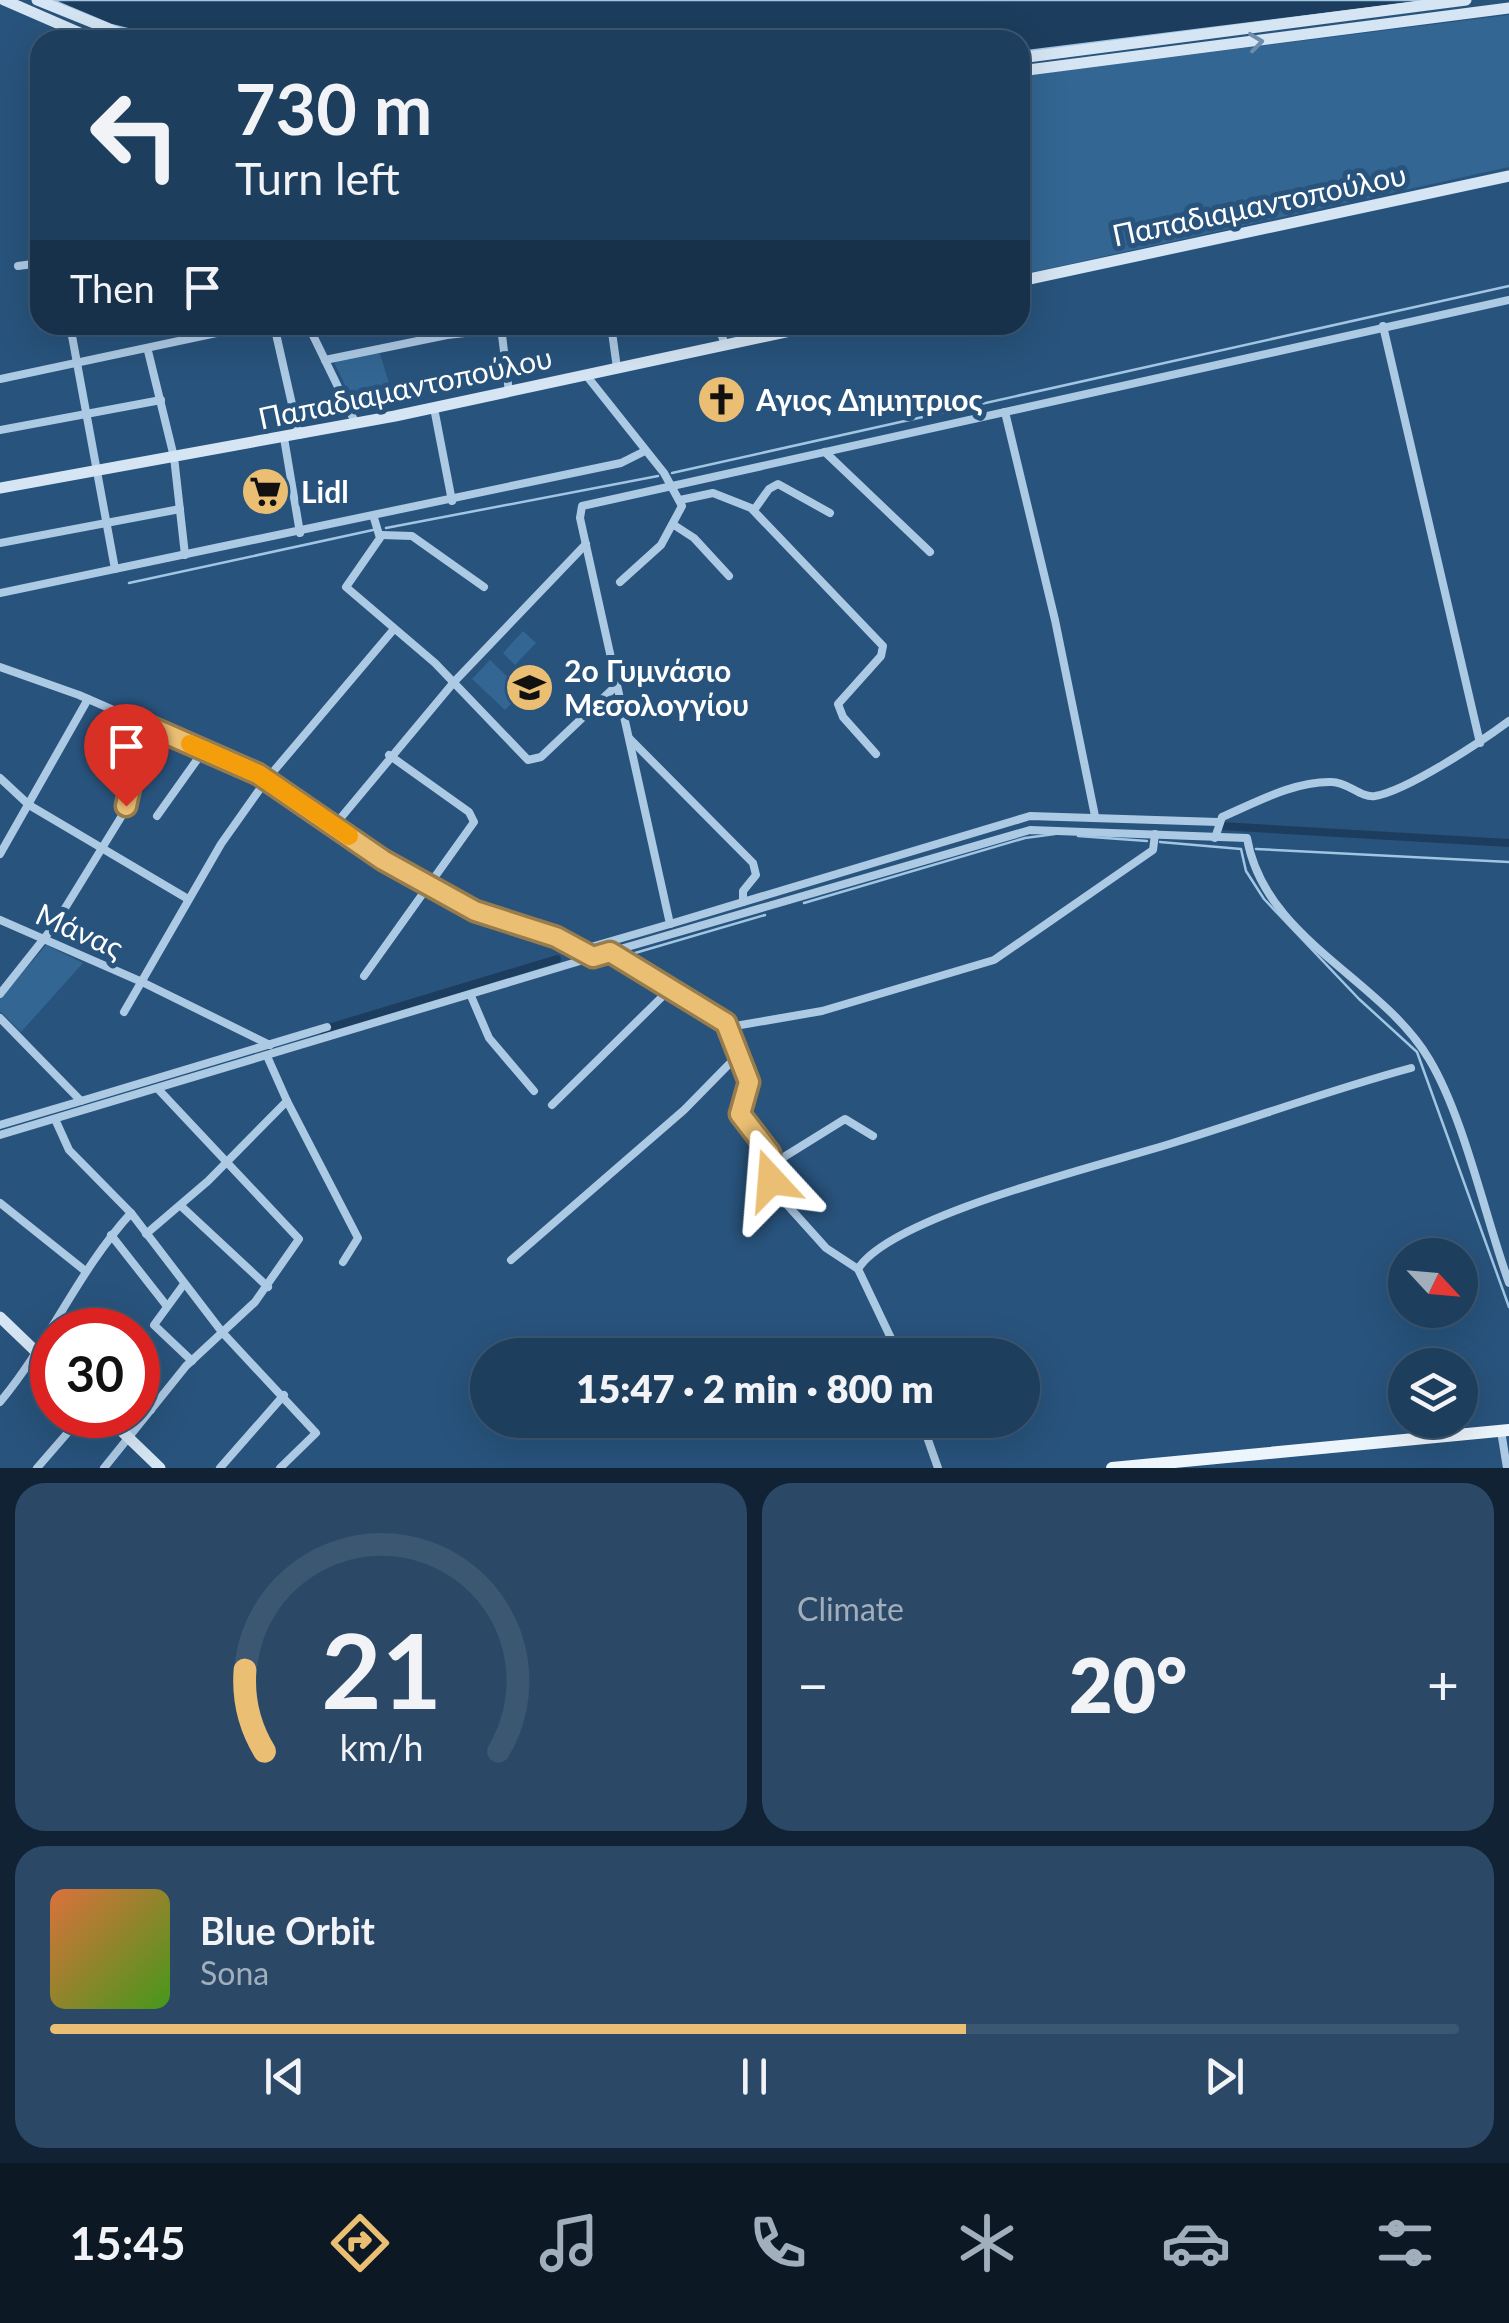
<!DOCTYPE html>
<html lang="en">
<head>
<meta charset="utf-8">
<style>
  body { margin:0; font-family:Lato,sans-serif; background:#2b4966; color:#f1f3f6; height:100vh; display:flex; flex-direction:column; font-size:38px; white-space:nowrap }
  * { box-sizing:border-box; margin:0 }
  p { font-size:32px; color:#a1aebc }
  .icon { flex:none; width:55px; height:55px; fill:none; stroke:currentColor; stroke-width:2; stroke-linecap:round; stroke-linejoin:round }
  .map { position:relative; height:1468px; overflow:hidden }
  .details { display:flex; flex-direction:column; gap:15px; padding:15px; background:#102233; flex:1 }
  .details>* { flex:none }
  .hud { position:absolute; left:30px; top:30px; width:1000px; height:305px; border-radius:30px; box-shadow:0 10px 40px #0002,0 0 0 2px #3c5772; background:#1e3e5d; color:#f1f3f6; overflow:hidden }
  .needle { width:65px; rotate:116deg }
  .controls { position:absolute; left:1388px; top:1238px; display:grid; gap:20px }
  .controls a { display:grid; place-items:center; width:90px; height:90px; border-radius:50%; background:#1e3e5d; box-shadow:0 10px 40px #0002,0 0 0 2px #3c5772; font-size:50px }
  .speed { position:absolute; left:30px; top:1308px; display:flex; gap:20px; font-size:50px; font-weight:700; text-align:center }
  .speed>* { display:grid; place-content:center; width:130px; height:130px; border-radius:50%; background:#1e3e5d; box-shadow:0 10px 40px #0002,0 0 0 2px #3c5772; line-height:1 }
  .speed .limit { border:15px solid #d22; background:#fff; color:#111 }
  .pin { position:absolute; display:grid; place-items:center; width:85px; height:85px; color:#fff; margin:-102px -42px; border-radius:50% 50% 50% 0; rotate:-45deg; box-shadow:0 0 10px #0007 }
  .pin .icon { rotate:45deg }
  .me { position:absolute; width:110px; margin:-55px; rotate:341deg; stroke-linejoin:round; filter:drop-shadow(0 0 8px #0008) }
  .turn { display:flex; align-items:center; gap:35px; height:210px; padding:0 40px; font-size:45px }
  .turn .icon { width:130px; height:130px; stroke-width:2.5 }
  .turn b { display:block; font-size:70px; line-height:85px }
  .then { display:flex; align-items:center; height:95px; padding:0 40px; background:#0003; gap:20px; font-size:38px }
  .big { font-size:75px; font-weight:800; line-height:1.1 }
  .details .tile { flex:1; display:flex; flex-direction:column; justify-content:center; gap:15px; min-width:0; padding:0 35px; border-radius:30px; background:#2b4966 }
  .details .dial { align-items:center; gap:0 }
  .dial svg { height:260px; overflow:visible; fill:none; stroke:#3c5772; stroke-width:7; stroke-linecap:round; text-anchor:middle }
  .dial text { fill:#f1f3f6; stroke:none }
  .song { display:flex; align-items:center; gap:30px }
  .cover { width:120px; height:120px; border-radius:15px; background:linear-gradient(135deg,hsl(20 70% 55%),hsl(100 70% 35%)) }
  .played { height:10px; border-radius:5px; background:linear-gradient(90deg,#ebbf73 65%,#3c5772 65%) }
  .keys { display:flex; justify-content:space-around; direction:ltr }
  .heat { display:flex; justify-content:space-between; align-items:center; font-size:55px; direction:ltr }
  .details .tiles { flex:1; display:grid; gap:15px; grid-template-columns:1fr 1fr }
  .tile:last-child { grid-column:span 2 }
  .trip { position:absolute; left:470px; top:1338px; width:570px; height:100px; border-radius:50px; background:#1e3e5d; box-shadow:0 10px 40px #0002,0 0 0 2px #3c5772; font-weight:800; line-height:100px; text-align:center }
  .dock { display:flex; height:160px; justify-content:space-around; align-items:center; background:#0c1925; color:#a1aebc }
  .dock .icon { width:70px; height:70px }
  .dock .on { color:#ebbf73 }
  .dock b { font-size:45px; color:#f1f3f6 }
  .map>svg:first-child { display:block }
  .green { fill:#336693 }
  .water { fill:#1c3d5d; stroke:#a1c6e4; stroke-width:2.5 }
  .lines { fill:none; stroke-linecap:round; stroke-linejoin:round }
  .stream { stroke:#a1c6e4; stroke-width:2.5 }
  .canal { stroke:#1c3d5d; stroke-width:8 }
  .street { stroke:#adcae4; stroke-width:8 }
  .secondary { stroke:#d5e5f4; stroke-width:11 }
  .primary { stroke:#ecf4fc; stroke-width:12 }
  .oneway { stroke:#6d8dac }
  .route-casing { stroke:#997c4b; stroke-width:25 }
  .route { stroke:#ebbf73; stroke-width:18 }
  .slow { stroke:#f59e0b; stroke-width:18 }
  .labels { text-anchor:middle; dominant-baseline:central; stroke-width:10; stroke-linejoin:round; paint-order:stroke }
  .street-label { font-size:30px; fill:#fff; stroke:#28537c }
  .poi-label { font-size:30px; font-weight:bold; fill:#fff; stroke:#28537c; text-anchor:start }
</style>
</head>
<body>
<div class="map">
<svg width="1509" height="1468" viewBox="0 0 1509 1468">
  <rect width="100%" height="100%" fill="#28537c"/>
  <g class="green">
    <polygon points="1509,15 1509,167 1020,275 1020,76"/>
    <polygon points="378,348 396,405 358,412 332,358"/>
    <polygon points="523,631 536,643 515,665 503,653"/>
    <polygon points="490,660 523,692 505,710 472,679"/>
    <polygon points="46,945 83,963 21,1032 0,1011 0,999"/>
  </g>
  <polygon class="water" points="52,0 1437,0 1020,52 1020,40 171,40 111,25"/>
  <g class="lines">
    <g class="stream">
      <polyline points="672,473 1509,286"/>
      <polyline points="386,528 658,476"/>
      <polyline points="129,583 373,530"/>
      <polyline points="1078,836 1147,841"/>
      <polyline points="1160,842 1241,849 1246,871 1264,899 1359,999 1417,1052 1509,1307"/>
      <polyline points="1256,849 1509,862"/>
      <polyline points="804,903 1025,838 1055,834"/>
      <polyline points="635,953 765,915"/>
    </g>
    <g class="canal">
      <polyline points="1221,826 1509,843"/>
      <polyline points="322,1030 557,959"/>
    </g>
    <g class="street">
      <polyline points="18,266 40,263"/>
      <polyline points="70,325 115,569"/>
      <polyline points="274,325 299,435"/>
      <polyline points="308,325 356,424"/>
      <polyline points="611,325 617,368"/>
      <polyline points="718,325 725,345"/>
      <polyline points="1383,326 1480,743"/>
      <polyline points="501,327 509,392"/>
      <polyline points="148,351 174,457 185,555"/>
      <polyline points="325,360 447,335 501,329"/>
      <polyline points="586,375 664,473 682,506 661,545 620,582"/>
      <polyline points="0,379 254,325"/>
      <polyline points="434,408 452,501"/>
      <polyline points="1005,412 1055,620 1095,816"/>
      <polyline points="0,430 161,400"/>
      <polyline points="284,438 300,533"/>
      <polyline points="825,452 930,552"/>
      <polyline points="680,500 713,493 751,508 883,646 881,656 838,704 843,717 876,754"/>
      <polyline points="754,510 769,489 778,484 830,513"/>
      <polyline points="374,518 380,538 346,587 435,663 528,760 541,757 616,686"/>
      <polyline points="674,525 694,538 729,576"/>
      <polyline points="381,535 412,536 484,587"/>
      <polyline points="0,543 180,509"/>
      <polyline points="0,593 621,463 645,451"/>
      <polyline points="0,667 79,695 246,768 430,887 486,916 547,933 586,951"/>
      <polyline points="630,739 753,863 756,875 743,891 743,902"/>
      <polyline points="0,778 29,805 188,899"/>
      <polyline points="157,816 204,750"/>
      <polyline points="334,826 454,682 586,544"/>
      <path d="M1215,838l7,-21c35,-15 72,-36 110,-35 16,0 28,16 43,14 32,-5 107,-55 134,-75"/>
      <polyline points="0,854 88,699"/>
      <polyline points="0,920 142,982 270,1045"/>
      <polyline points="670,924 1030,816 1218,822"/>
      <polyline points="584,949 670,924 580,518 582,506 1509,300"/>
      <path d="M610,952l420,-122 217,8c17,101 135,141 182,221 35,58 56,158 80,224"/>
      <polyline points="364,976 474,822 469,812 389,755"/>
      <polyline points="0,994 54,926 123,814 144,724"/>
      <polyline points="471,996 489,1038 534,1091"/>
      <polyline points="124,1012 221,844 267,779 394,629"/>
      <polyline points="0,1018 81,1101 0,1125"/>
      <polyline points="729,1027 822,1011 994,960 1153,850 1155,834"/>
      <polyline points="267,1056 287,1101"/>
      <polyline points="81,1101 327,1027"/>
      <polyline points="552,1105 669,990"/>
      <polyline points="55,1119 69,1150 131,1213 222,1332 316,1433 280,1468"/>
      <polyline points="0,1135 610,952 723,1019 749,1082 740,1114 770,1153 770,1175 781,1198 826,1248 858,1269 899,1355"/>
      <polyline points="771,1165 845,1119 873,1136"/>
      <polyline points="0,1203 84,1270"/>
      <polyline points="181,1206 268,1287"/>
      <polyline points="146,1234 208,1181 287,1101 358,1238 343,1262"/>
      <polyline points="111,1235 166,1305"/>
      <polyline points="511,1260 684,1110 740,1053"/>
      <path d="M858,1269c34,-55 254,-106 321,-128 78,-24 154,-52 232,-73"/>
      <polyline points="184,1284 154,1325 192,1361"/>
      <polyline points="138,1396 151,1410"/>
      <path d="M0,1402c50,-60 78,-131 131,-189"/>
      <polyline points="921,1420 938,1468"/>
      <polyline points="1501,1431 1507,1468"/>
      <polyline points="37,1468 83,1415"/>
      <polyline points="104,1468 186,1366 255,1302 299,1239 158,1089"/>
      <polyline points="220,1468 284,1395"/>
    </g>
    <g class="secondary">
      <polyline points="4,0 96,40"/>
      <polyline points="37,0 136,40"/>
      <polyline points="1020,58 1466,0"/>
      <polyline points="1020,71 1509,8"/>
      <polyline points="1020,281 1509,176"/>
      <polyline points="0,488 395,416 818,325"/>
      <polyline points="0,1317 52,1367"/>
      <polyline points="105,1415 160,1468"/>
    </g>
    <polyline class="primary" points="1112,1468 1509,1430"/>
  </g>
  <defs><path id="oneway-chevron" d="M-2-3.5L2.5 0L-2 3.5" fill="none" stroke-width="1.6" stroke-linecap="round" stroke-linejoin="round" transform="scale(2.5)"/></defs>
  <use class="oneway" href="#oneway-chevron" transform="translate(1256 42) rotate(-7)"/>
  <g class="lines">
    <defs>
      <polyline id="route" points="126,806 144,724 258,774 383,860 475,911 556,937 593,957 610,952 726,1023 749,1082 740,1114 770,1153 771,1180"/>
    </defs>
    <use href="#route" class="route-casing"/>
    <use href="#route" class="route"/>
    <polyline class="slow" points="190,744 258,774 349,836"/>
  </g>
  <defs>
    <symbol id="church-disc" viewBox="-11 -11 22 22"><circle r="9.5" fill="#ebbf73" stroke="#28537c"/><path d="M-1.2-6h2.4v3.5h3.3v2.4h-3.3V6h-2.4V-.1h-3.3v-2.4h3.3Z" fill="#111"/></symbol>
    <symbol id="supermarket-disc" viewBox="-11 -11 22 22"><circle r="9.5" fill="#ebbf73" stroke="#28537c"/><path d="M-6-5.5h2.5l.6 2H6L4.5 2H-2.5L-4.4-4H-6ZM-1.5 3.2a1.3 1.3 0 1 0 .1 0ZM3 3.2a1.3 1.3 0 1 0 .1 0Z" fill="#111"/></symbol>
    <symbol id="school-disc" viewBox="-11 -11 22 22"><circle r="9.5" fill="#ebbf73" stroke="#28537c"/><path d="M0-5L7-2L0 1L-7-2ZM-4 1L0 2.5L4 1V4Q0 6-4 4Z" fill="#111"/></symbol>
  </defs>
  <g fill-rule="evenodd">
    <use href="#church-disc" x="694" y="372" width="55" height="55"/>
    <use href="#supermarket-disc" x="238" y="464" width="55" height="55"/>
    <use href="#school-disc" x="502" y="660" width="55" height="55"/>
  </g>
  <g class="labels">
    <g class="street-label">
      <text transform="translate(1259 204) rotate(-12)">Παπαδιαμαντοπούλου</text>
      <text transform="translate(405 387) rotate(-12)">Παπαδιαμαντοπούλου</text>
      <text transform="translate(80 930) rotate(24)">Μάνας</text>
    </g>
    <g class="poi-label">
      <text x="756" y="399">Αγιος Δημητριος</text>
      <text x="301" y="491">Lidl</text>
      <text x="564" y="670">2ο Γυμνάσιο<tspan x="564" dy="34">Μεσολογγίου</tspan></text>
    </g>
  </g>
</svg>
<div class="controls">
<a><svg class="needle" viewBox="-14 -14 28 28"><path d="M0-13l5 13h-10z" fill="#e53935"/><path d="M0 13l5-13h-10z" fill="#a1aebc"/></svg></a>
<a><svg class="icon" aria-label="layers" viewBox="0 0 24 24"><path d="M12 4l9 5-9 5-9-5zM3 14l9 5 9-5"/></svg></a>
</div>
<div class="speed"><div class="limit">30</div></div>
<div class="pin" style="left:126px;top:806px;background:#d93025"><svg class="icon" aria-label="arrive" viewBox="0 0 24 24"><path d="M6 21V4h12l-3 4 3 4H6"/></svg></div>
<svg class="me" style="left:771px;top:1180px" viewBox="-20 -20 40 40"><path d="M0-17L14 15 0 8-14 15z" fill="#ebbf73" stroke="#fff" stroke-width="4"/></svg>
<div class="trip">15:47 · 2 min · 800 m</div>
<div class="hud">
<div class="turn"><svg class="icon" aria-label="left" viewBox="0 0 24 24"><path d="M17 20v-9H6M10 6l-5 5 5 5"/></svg><div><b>730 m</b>Turn left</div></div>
<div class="then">Then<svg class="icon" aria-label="arrive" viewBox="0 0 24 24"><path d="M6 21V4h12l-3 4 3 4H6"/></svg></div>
</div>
</div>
<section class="details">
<div class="tiles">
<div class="tile dial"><svg viewBox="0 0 100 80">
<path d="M14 69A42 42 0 1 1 86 69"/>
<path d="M14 69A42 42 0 0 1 8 44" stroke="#ebbf73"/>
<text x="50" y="56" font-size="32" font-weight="700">21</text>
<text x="50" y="72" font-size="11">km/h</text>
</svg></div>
<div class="tile"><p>Climate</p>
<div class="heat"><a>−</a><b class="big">20°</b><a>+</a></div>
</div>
<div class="tile">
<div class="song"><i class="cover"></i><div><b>Blue Orbit</b><p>Sona</p></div></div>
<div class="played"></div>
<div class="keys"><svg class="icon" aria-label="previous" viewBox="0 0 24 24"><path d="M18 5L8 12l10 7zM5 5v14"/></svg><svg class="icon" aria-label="pause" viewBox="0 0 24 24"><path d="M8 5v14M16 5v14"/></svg><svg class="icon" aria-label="next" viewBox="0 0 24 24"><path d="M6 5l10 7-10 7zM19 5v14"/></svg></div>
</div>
</div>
</section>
<nav class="dock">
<b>15:45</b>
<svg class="icon on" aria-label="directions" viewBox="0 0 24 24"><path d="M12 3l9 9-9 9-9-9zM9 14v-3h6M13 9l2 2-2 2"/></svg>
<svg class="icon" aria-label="music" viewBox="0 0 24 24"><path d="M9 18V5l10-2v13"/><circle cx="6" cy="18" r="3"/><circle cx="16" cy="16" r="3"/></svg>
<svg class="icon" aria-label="phone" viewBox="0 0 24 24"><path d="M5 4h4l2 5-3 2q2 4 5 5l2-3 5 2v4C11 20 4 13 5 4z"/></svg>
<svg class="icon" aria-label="climate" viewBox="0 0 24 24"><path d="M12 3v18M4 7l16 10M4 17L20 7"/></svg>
<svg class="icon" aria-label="car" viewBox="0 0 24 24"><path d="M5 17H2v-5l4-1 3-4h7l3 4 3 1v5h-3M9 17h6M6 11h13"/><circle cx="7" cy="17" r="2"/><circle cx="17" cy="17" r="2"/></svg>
<svg class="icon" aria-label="filters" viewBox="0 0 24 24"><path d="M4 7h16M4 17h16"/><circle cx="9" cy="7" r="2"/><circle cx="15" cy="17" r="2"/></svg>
</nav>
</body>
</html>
